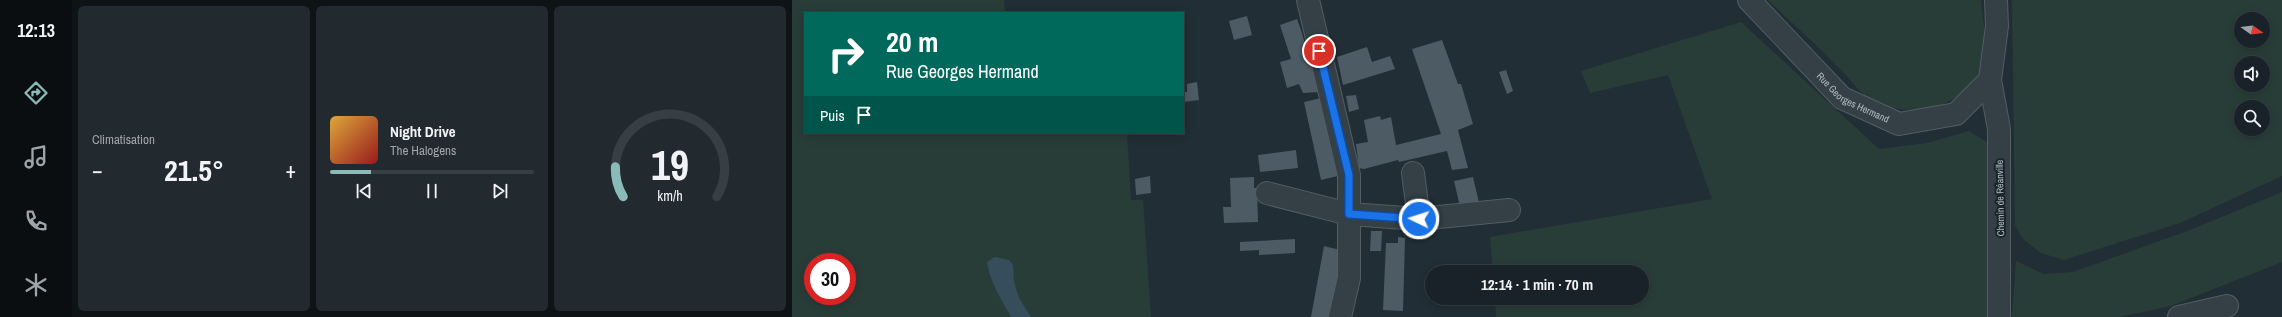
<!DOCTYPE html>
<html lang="fr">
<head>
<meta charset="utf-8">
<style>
  body { margin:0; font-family:"Archivo Narrow",sans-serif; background:#222a30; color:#f1f3f6; height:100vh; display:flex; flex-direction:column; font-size:15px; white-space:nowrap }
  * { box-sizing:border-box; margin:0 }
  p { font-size:13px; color:#9fa4a8 }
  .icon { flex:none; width:22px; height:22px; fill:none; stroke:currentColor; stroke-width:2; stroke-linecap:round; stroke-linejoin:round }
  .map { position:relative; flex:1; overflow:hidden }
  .details { display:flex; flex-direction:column; gap:6px; padding:6px; background:#0e1316; width:720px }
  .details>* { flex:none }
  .guide { position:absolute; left:12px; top:12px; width:380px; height:122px; border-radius:0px; box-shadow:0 2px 10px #0003,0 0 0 1px #373f45; background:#00695c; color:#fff; overflow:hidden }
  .needle { width:26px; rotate:104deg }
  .fabs { position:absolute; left:1442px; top:12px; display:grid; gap:8px }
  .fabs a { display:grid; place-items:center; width:36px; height:36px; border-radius:50%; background:#192228; box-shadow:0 2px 10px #0003,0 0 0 1px #373f45; font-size:20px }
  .speed { position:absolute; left:12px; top:253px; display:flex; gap:8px; font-size:20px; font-weight:700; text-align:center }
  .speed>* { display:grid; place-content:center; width:52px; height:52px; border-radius:50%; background:#192228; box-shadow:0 2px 10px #0003,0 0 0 1px #373f45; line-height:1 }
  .speed .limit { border:6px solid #d22; background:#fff; color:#111 }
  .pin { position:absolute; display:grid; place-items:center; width:34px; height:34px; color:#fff; margin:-17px; border:2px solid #fff; border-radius:50%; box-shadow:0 1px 4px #0007 }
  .me { position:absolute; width:44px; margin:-22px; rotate:274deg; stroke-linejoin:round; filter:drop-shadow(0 0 3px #0008) }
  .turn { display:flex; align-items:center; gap:14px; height:84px; padding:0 16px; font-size:18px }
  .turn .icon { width:52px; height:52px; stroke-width:2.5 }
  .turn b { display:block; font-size:28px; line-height:34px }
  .then { display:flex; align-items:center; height:38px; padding:0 16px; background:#0003; gap:8px; font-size:15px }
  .big { font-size:30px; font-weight:700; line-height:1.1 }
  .details .widget { flex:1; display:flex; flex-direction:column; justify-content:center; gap:6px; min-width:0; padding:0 14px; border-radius:6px; background:#222a30 }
  .details .dial { align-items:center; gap:0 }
  .dial svg { height:104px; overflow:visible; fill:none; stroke:#373f45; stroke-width:7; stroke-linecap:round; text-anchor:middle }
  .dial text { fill:#f1f3f6; stroke:none }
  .song { display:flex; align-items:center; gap:12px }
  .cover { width:48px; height:48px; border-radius:6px; background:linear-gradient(135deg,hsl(40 70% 55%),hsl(0 70% 35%)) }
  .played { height:4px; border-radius:2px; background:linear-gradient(90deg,#8bbbb9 20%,#373f45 20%) }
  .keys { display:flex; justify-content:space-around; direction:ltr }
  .heat { display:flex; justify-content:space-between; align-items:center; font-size:22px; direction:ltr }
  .details .tiles { flex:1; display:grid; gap:6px; grid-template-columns:repeat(3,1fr) }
  .trip { position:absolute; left:633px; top:265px; width:224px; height:40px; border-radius:20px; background:#192228; box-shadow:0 2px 10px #0003,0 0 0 1px #373f45; font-weight:700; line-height:40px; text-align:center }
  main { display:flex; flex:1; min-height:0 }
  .dock { display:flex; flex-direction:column; width:72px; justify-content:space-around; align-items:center; background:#0a0e10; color:#9fa4a8 }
  .dock .icon { width:28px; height:28px }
  .dock .current { color:#8bbbb9 }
  .dock b { font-size:18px; color:#f1f3f6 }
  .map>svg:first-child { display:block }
  .green { fill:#293d38; fill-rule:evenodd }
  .water { fill:#364e5c }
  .building { fill:#4c5b64 }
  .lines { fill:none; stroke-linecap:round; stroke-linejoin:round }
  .minor-casing { stroke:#525d64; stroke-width:24 }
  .minor { stroke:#344046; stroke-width:22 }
  .route-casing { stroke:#114b97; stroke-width:10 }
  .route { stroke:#1a73e8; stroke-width:7 }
  .labels { text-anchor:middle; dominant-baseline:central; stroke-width:4; stroke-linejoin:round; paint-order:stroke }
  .street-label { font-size:10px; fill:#aebbc3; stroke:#1a242a }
</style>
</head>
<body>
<main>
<nav class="dock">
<b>12:13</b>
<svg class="icon current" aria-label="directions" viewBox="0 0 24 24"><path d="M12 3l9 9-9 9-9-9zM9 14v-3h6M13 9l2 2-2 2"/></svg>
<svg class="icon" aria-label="music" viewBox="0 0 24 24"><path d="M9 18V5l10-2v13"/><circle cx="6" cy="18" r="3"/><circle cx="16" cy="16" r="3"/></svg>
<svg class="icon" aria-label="phone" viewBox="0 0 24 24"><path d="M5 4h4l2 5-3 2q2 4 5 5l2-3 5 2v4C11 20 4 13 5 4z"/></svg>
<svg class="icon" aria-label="climate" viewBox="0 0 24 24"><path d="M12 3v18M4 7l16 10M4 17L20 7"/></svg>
</nav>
<section class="details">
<div class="tiles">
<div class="widget"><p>Climatisation</p>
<div class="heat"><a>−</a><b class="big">21.5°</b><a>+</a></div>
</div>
<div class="widget">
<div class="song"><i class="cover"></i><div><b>Night Drive</b><p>The Halogens</p></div></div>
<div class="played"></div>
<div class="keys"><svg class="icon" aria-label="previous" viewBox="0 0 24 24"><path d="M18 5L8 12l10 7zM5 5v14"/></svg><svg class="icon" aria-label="pause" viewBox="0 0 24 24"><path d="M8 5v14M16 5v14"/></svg><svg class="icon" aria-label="next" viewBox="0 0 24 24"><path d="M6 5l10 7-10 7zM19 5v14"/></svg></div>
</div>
<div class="widget dial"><svg viewBox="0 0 100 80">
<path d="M14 69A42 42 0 1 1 86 69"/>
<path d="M14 69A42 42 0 0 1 8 46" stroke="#8bbbb9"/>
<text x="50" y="56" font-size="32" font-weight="700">19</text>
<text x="50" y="72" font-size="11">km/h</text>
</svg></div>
</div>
</section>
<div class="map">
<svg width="1490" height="317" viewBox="0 0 1490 317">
  <rect width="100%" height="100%" fill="#212e35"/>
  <g class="green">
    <path d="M0,0h212l1,13h-200v120h322l4,67h12l8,117h-359zM21,262h34v34h-34z"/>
    <path d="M976,0h213c1,16 6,39 4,55 -7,51 -78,69 -117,43 -9,-6 -17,-18 -25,-26 -24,-25 -50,-48 -75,-72z"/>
    <path d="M1220,0h270v176l-102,47 -116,37 -23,-7 -19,-15 -7,-13zM1449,19h22v22h-22zM1449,63h22v22h-22zM1449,107h22v22h-22z"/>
    <polygon points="949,22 1087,149 1135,143 1177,131 1198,144 1198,317 704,317 703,298 850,298 850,272 701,272 698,237 920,199 876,75 798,93 789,71"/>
    <polygon points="1490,192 1490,262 1379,306 1327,317 1220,317 1224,261 1252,274 1281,272 1398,230"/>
  </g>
  <path class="water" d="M203,257l14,3 4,5 1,17 5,16 12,19h-20l-2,-4c-10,-17 -19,-32 -22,-51z"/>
  <g class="building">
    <polygon points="455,16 460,35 442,40 437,21"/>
    <polygon points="505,19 509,30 527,92 511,93 507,84 495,88 488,62 499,59 488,25"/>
    <polygon points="650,40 666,84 669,84 681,124 666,130 676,168 660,170 655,151 607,162 606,160 572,169 567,168 564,144 576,142 572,120 588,116 589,120 599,117 604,145 649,134 620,49"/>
    <polygon points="575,47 580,62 598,56 603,69 551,85 545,57"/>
    <polygon points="714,70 721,91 715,94 707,72"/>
    <polygon points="405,82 407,100 391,102 391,92 395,92 395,84"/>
    <polygon points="564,95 567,109 557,112 554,96"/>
    <polygon points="529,98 546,176 529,180 512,102"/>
    <polygon points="504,150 506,168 468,172 466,155"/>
    <polygon points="358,176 359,193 344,195 343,179"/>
    <polygon points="462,177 462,188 465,188 466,222 432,223 431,207 439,207 438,178"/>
    <polygon points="681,177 688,207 669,211 662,181"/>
    <polygon points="579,231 590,231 589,251 578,251"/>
    <polygon points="606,237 613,238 611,311 591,310 594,243 606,243"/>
    <polygon points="503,239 503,253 467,255 467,250 448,251 448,242"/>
    <polygon points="532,246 548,250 546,276 538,317 519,317"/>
  </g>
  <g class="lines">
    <defs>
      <g id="minor">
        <polyline points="516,0 557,175 557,278 548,317"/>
        <path id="s1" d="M957,0l93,98 57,26 57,-10 34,-34 7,-54 -1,-26"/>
        <polyline points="1198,80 1207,129 1207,317"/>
        <polyline points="621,173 627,219"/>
        <polyline points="475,193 557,214 627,219 717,210"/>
        <polyline points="1387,317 1435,306"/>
      </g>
    </defs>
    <use href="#minor" class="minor-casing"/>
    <use href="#minor" class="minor"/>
  </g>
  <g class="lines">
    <defs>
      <polyline id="route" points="527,51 557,175 557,214 627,219"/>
    </defs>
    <use href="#route" class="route-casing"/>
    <use href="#route" class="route"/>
  </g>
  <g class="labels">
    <g class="street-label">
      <text stroke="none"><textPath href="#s1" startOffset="144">Rue Georges Hermand</textPath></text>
      <text transform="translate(1208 198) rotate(-91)">Chemin de Réanville</text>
    </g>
  </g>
</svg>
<div class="fabs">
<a><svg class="needle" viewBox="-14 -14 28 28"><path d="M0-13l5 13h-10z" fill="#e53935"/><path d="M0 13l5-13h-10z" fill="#9fa4a8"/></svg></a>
<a><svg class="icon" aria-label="sound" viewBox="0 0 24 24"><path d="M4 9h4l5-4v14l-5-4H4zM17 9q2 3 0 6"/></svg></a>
<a><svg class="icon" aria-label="search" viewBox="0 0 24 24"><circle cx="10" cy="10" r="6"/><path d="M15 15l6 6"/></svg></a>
</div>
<div class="speed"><div class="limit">30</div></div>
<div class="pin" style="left:527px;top:51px;background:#d93025"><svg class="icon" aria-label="arrive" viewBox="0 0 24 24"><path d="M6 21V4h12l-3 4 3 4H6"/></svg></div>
<svg class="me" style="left:627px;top:219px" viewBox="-20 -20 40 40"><circle r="17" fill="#1a73e8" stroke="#fff" stroke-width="3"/><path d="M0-11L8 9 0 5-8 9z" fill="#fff"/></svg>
<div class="trip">12:14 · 1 min · 70 m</div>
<div class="guide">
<div class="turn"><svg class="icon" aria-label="right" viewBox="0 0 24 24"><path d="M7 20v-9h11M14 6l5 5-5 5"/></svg><div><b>20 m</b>Rue Georges Hermand</div></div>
<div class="then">Puis<svg class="icon" aria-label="arrive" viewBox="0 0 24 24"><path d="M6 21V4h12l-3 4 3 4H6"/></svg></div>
</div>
</div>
</main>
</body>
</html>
